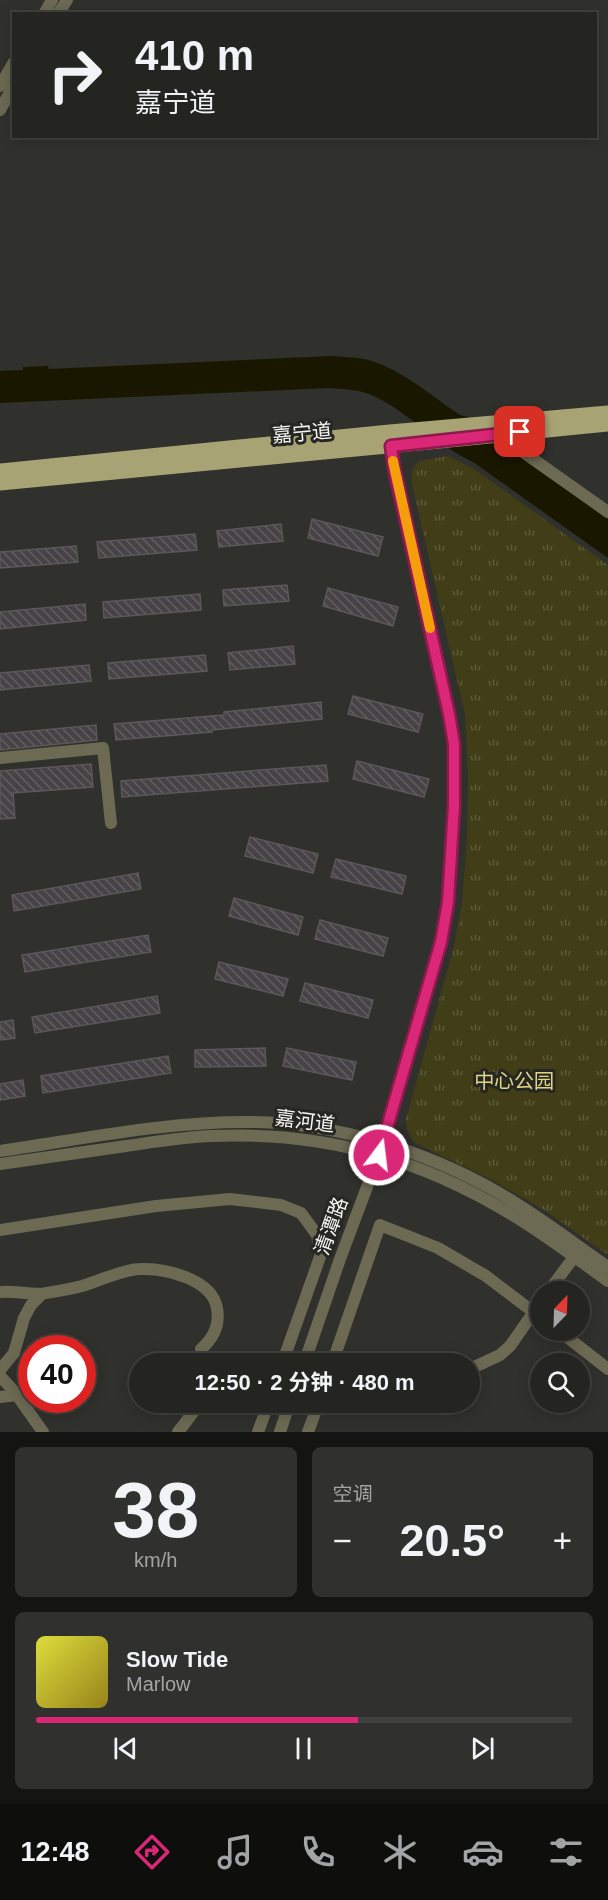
<!DOCTYPE html>
<html lang="zh">
<head>
<meta charset="utf-8">
<style>
  body { margin:0; font-family:Helvetica,"Noto Sans SC",sans-serif; background:#30302e; color:#f1f3f6; height:100vh; display:flex; flex-direction:column; font-size:22px; white-space:nowrap }
  * { box-sizing:border-box; margin:0 }
  p { font-size:20px; color:#a3a4a5 }
  .icon { flex:none; width:33px; height:33px; fill:none; stroke:currentColor; stroke-width:2; stroke-linecap:round; stroke-linejoin:round }
  .map { position:relative; height:1432px; overflow:hidden }
  .panel { display:flex; flex-direction:column; gap:15px; padding:15px; background:#141412; flex:1 }
  .panel>* { flex:none }
  .top-card { position:absolute; left:12px; top:12px; width:585px; height:126px; border-radius:0px; box-shadow:0 3px 15px #0003,0 0 0 2px #41413f; background:#242421; color:#f1f3f6; overflow:hidden }
  .needle { width:39px; rotate:23deg }
  .fabs { position:absolute; left:530px; top:1281px; display:grid; gap:12px }
  .fabs a { display:grid; place-items:center; width:60px; height:60px; border-radius:50%; background:#242421; box-shadow:0 3px 15px #0003,0 0 0 2px #41413f; font-size:30px }
  .speed { position:absolute; left:18px; top:1335px; display:flex; gap:12px; font-size:30px; font-weight:700; text-align:center }
  .speed>* { display:grid; place-content:center; width:78px; height:78px; border-radius:50%; background:#242421; box-shadow:0 3px 15px #0003,0 0 0 2px #41413f; line-height:1 }
  .speed .limit { border:9px solid #d22; background:#fff; color:#111 }
  .pin { position:absolute; display:grid; place-items:center; width:51px; height:51px; color:#fff; margin:-26px; border-radius:12px; box-shadow:0 3px 9px #0006 }
  .me { position:absolute; width:66px; margin:-33px; rotate:15deg; stroke-linejoin:round; filter:drop-shadow(0 0 4px #0008) }
  .turn { display:flex; align-items:center; gap:21px; height:126px; padding:0 24px; font-size:27px }
  .turn .icon { width:78px; height:78px; stroke-width:2.5 }
  .turn b { display:block; font-size:42px; line-height:51px }
  .big { font-size:45px; font-weight:700; line-height:1.1 }
  .panel .widget { flex:1; display:flex; flex-direction:column; justify-content:center; gap:9px; min-width:0; padding:0 21px; border-radius:9px; background:#30302e }
  .panel .dial { align-items:center; gap:0 }
  .dial b { font-size:78px; line-height:1 }
  .song { display:flex; align-items:center; gap:18px }
  .cover { width:72px; height:72px; border-radius:9px; background:linear-gradient(135deg,hsl(60 70% 55%),hsl(50 70% 35%)) }
  .played { height:6px; border-radius:3px; background:linear-gradient(90deg,#db2777 60%,#41413f 60%) }
  .keys { display:flex; justify-content:space-around; direction:ltr }
  .heat { display:flex; justify-content:space-between; align-items:center; font-size:33px; direction:ltr }
  .panel .tiles { flex:1; display:grid; gap:15px; grid-template-columns:1fr 1fr }
  .widget:last-child { grid-column:span 2 }
  .trip { position:absolute; left:129px; top:1353px; width:351px; height:60px; border-radius:30px; background:#242421; box-shadow:0 3px 15px #0003,0 0 0 2px #41413f; font-weight:700; line-height:60px; text-align:center }
  .dock { display:flex; height:96px; justify-content:space-around; align-items:center; background:#0e0e0d; color:#a3a4a5 }
  .dock .icon { width:42px; height:42px }
  .dock .active { color:#db2777 }
  .dock b { font-size:27px; color:#f1f3f6 }
  .map>svg:first-child { display:block }
  .park { fill:url(#park-tufts) }
  .water { fill:#1a1700 }
  .building { fill:url(#building-back-hatch); stroke:#5b585a; stroke-width:1.5 }
  .lines { fill:none; stroke-linecap:round; stroke-linejoin:round }
  .minor { stroke:#6c6a53; stroke-width:12 }
  .major { stroke:#a8a374; stroke-width:15 }
  .route-casing { stroke:#8e194d; stroke-width:15 }
  .route { stroke:#db2777; stroke-width:10 }
  .slow { stroke:#f59e0b; stroke-width:10 }
  .labels { text-anchor:middle; dominant-baseline:central; stroke-width:6; stroke-linejoin:round; paint-order:stroke }
  .street-label { font-size:20px; fill:#f5f5f2; stroke:#262622 }
  .park-label { font-size:20px; fill:#ded682; stroke:#262622 }
</style>
</head>
<body>
<div class="map">
<svg width="608" height="1432" viewBox="0 0 608 1432">
  <defs>
    <pattern id="park-tufts" width="24" height="20" patternUnits="userSpaceOnUse" patternTransform="scale(1.5)"><rect width="24" height="20" fill="#413d16"/><path d="M3 7l-1-3M5 7V3M7 7l1-3M15 17l-1-3M17 17v-4M19 17l1-3" fill="none" stroke="#5d5a38"/></pattern>
    <pattern id="building-back-hatch" width="6" height="6" patternUnits="userSpaceOnUse" patternTransform="scale(1.5)"><rect width="6" height="6" fill="#464245"/><path d="M-1 5l2 2M0 0l6 6M5-1l2 2" fill="none" stroke="#615e60"/></pattern>
  </defs>
  <rect width="100%" height="100%" fill="#30302c"/>
  <polygon class="park" points="448,456 474,469 608,565 608,1255 544,1210 492,1180 413,1142 407,1129 406,1119 454,946 462,903 467,839 468,776 465,715 411,480 413,468 419,461"/>
  <path class="water" d="M331,356c11,1 22,1 33,3 33,7 68,37 96,56l8,2 140,102v39l-135,-96c-38,-17 -65,-52 -104,-68 -14,-5 -28,-5 -41,-6l-328,15v-32l23,-1v-3l25,-1 1,3z"/>
  <g class="building">
    <polygon points="312,519 383,537 378,556 308,538"/>
    <polygon points="281,524 283,541 219,547 217,531"/>
    <polygon points="195,534 197,550 99,558 97,542"/>
    <polygon points="76,546 78,562 0,568 0,552"/>
    <polygon points="287,585 289,601 224,606 223,590"/>
    <polygon points="328,588 398,607 393,626 323,606"/>
    <polygon points="200,594 201,610 104,618 103,602"/>
    <polygon points="85,604 86,620 0,629 0,612"/>
    <polygon points="293,646 295,664 230,670 228,653"/>
    <polygon points="205,655 207,671 109,679 108,663"/>
    <polygon points="89,665 91,681 0,690 0,673"/>
    <polygon points="353,696 423,714 418,732 348,714"/>
    <polygon points="321,702 322,719 212,730 212,732 116,740 114,724 224,715 224,712"/>
    <polygon points="96,725 97,740 0,750 0,734"/>
    <polygon points="357,761 429,779 424,797 353,779"/>
    <polygon points="91,764 93,787 13,793 15,818 0,819 0,771"/>
    <polygon points="326,765 328,781 122,797 121,781"/>
    <polygon points="250,837 318,854 313,873 245,856"/>
    <polygon points="336,859 406,876 402,894 331,877"/>
    <polygon points="138,873 141,889 14,911 12,895"/>
    <polygon points="234,898 303,917 298,935 229,916"/>
    <polygon points="320,920 388,938 383,956 315,939"/>
    <polygon points="148,935 151,952 25,972 22,955"/>
    <polygon points="219,962 288,979 283,996 215,979"/>
    <polygon points="305,983 373,1000 368,1018 300,1001"/>
    <polygon points="157,996 160,1013 35,1033 32,1017"/>
    <polygon points="13,1020 15,1038 0,1040 0,1022"/>
    <polygon points="265,1048 266,1066 195,1067 195,1050"/>
    <polygon points="287,1048 356,1062 352,1080 283,1066"/>
    <polygon points="168,1056 171,1073 43,1093 41,1076"/>
    <polygon points="23,1080 25,1096 0,1100 0,1084"/>
  </g>
  <g class="lines">
    <g class="minor">
      <polyline points="44,14 52,0"/>
      <polyline points="58,14 67,0"/>
      <polyline points="0,86 14,62"/>
      <polyline points="0,110 14,85"/>
      <polyline points="499,435 608,512"/>
      <polyline points="0,758 103,748 111,823"/>
      <path d="M0,1151c83,-12 168,-30 252,-29 85,1 174,29 247,71 38,22 73,49 109,74"/>
      <path d="M0,1164c42,-6 84,-12 126,-18 28,-4 57,-9 86,-10 114,-5 214,24 310,85 30,19 58,40 86,60"/>
      <polyline points="0,1230 156,1206 230,1199 281,1205 301,1213 317,1235 321,1254 282,1364"/>
      <path d="M0,1292c16,-2 32,4 46,1 12,-2 25,-4 36,-7 16,-5 43,-17 58,-17 25,-1 72,10 77,39 3,17 -3,30 -16,41l1,15"/>
      <polyline points="548,1292 574,1257"/>
      <polyline points="558,1330 608,1369"/>
      <polyline points="304,1364 340,1259 379,1155 441,942 448,902 454,806 454,745 449,713 394,468 390,437"/>
      <polyline points="332,1364 380,1225 438,1248 486,1276 540,1317"/>
      <polyline points="470,1369 500,1355 510,1346 540,1303"/>
      <polyline points="0,1370 14,1353 24,1318 31,1305 42,1294"/>
      <polyline points="0,1376 14,1391 43,1432"/>
      <polyline points="0,1397 17,1395"/>
      <polyline points="178,1432 195,1410 198,1402"/>
      <polyline points="258,1432 269,1402"/>
      <polyline points="280,1432 290,1402"/>
      <polyline points="308,1432 319,1402"/>
    </g>
    <g class="major">
      <polyline points="0,471 390,432 608,413"/>
      <polyline points="0,483 429,442 608,424"/>
    </g>
  </g>
  <g class="lines">
    <defs>
      <polyline id="route" points="379,1155 441,942 448,902 454,806 454,744 449,714 394,468 391,446 520,432"/>
    </defs>
    <use href="#route" class="route-casing"/>
    <use href="#route" class="route"/>
    <polyline class="slow" points="393,461 430,628"/>
  </g>
  <g class="labels">
    <g class="street-label">
      <text transform="translate(302 433) rotate(-5)">嘉宁道</text>
      <text transform="translate(305 1121) rotate(7)">嘉河道</text>
      <text transform="translate(331 1226) rotate(-70)">清潭路</text>
    </g>
    <g class="park-label">
      <text x="514" y="1081">中心公园</text>
    </g>
  </g>
</svg>
<div class="fabs">
<a><svg class="needle" viewBox="-14 -14 28 28"><path d="M0-13l5 13h-10z" fill="#e53935"/><path d="M0 13l5-13h-10z" fill="#a3a4a5"/></svg></a>
<a><svg class="icon" aria-label="search" viewBox="0 0 24 24"><circle cx="10" cy="10" r="6"/><path d="M15 15l6 6"/></svg></a>
</div>
<div class="speed"><div class="limit">40</div></div>
<div class="pin" style="left:520px;top:432px;background:#d93025"><svg class="icon" aria-label="arrive" viewBox="0 0 24 24"><path d="M6 21V4h12l-3 4 3 4H6"/></svg></div>
<svg class="me" style="left:379px;top:1155px" viewBox="-20 -20 40 40"><circle r="17" fill="#db2777" stroke="#fff" stroke-width="3"/><path d="M0-11L8 9 0 5-8 9z" fill="#fff"/></svg>
<div class="trip">12:50 · 2 分钟 · 480 m</div>
<div class="top-card">
<div class="turn"><svg class="icon" aria-label="right" viewBox="0 0 24 24"><path d="M7 20v-9h11M14 6l5 5-5 5"/></svg><div><b>410 m</b>嘉宁道</div></div>
</div>
</div>
<section class="panel">
<div class="tiles">
<div class="widget dial"><b>38</b><p>km/h</p></div>
<div class="widget"><p>空调</p>
<div class="heat"><a>−</a><b class="big">20.5°</b><a>+</a></div>
</div>
<div class="widget">
<div class="song"><i class="cover"></i><div><b>Slow Tide</b><p>Marlow</p></div></div>
<div class="played"></div>
<div class="keys"><svg class="icon" aria-label="previous" viewBox="0 0 24 24"><path d="M18 5L8 12l10 7zM5 5v14"/></svg><svg class="icon" aria-label="pause" viewBox="0 0 24 24"><path d="M8 5v14M16 5v14"/></svg><svg class="icon" aria-label="next" viewBox="0 0 24 24"><path d="M6 5l10 7-10 7zM19 5v14"/></svg></div>
</div>
</div>
</section>
<nav class="dock">
<b>12:48</b>
<svg class="icon active" aria-label="directions" viewBox="0 0 24 24"><path d="M12 3l9 9-9 9-9-9zM9 14v-3h6M13 9l2 2-2 2"/></svg>
<svg class="icon" aria-label="music" viewBox="0 0 24 24"><path d="M9 18V5l10-2v13"/><circle cx="6" cy="18" r="3"/><circle cx="16" cy="16" r="3"/></svg>
<svg class="icon" aria-label="phone" viewBox="0 0 24 24"><path d="M5 4h4l2 5-3 2q2 4 5 5l2-3 5 2v4C11 20 4 13 5 4z"/></svg>
<svg class="icon" aria-label="climate" viewBox="0 0 24 24"><path d="M12 3v18M4 7l16 10M4 17L20 7"/></svg>
<svg class="icon" aria-label="car" viewBox="0 0 24 24"><path d="M5 17H2v-5l4-1 3-4h7l3 4 3 1v5h-3M9 17h6M6 11h13"/><circle cx="7" cy="17" r="2"/><circle cx="17" cy="17" r="2"/></svg>
<svg class="icon" aria-label="filters" viewBox="0 0 24 24"><path d="M4 7h16M4 17h16"/><circle cx="9" cy="7" r="2"/><circle cx="15" cy="17" r="2"/></svg>
</nav>
</body>
</html>
